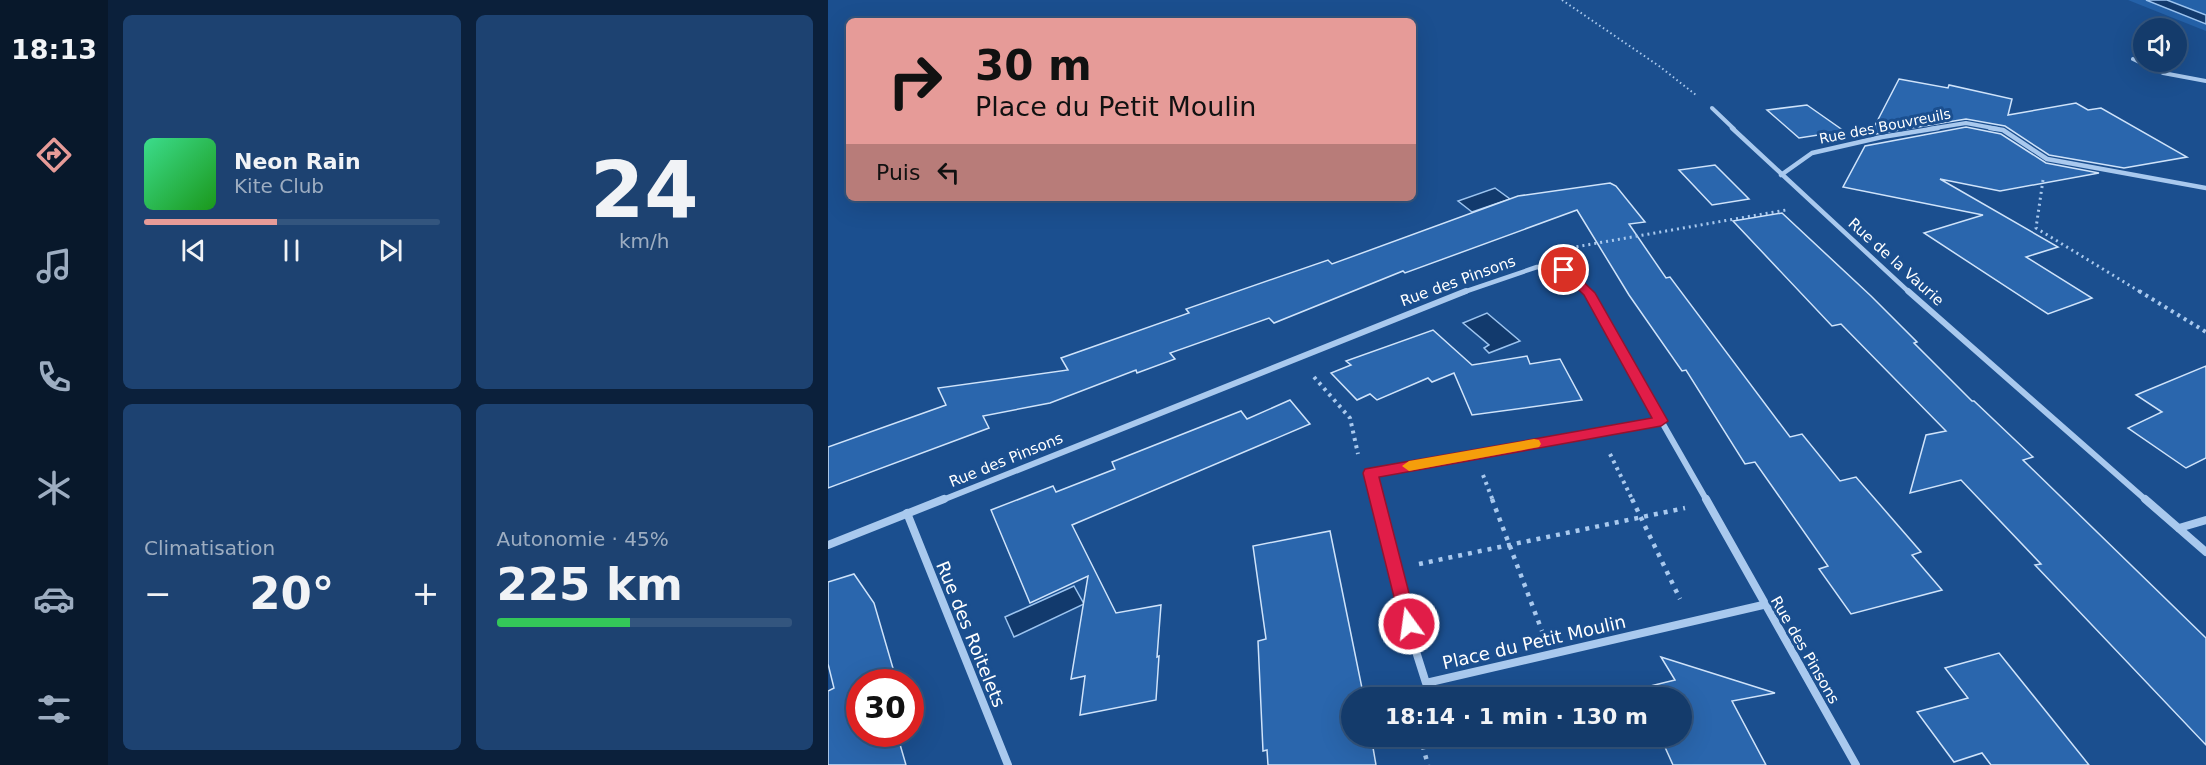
<!DOCTYPE html>
<html lang="fr">
<head>
<meta charset="utf-8">
<style>
  body { margin:0; font-family:"DejaVu Sans",sans-serif; background:#1d4271; color:#f1f3f6; height:100vh; display:flex; flex-direction:column; font-size:22px; white-space:nowrap }
  * { box-sizing:border-box; margin:0 }
  p { font-size:20px; color:#9dadc1 }
  .icon { flex:none; width:33px; height:33px; fill:none; stroke:currentColor; stroke-width:2; stroke-linecap:round; stroke-linejoin:round }
  .map { position:relative; flex:1; overflow:hidden }
  .drawer { display:flex; flex-direction:column; gap:15px; padding:15px; background:#0b203b; width:720px }
  .drawer>* { flex:none }
  .banner { position:absolute; left:18px; top:18px; width:570px; height:183px; border-radius:9px; box-shadow:0 6px 24px #0002,0 0 0 2px #33557e; background:#e69b98; color:#111; overflow:hidden }
  .fabs { position:absolute; left:1305px; top:18px; display:grid; gap:12px }
  .fabs a { display:grid; place-items:center; width:54px; height:54px; border-radius:50%; background:#143b6b; box-shadow:0 6px 24px #0002,0 0 0 2px #33557e; font-size:30px }
  .speed { position:absolute; left:18px; top:669px; display:flex; gap:12px; font-size:30px; font-weight:700; text-align:center }
  .speed>* { display:grid; place-content:center; width:78px; height:78px; border-radius:50%; background:#143b6b; box-shadow:0 6px 24px #0002,0 0 0 2px #33557e; line-height:1 }
  .speed .limit { border:9px solid #d22; background:#fff; color:#111 }
  .pin { position:absolute; display:grid; place-items:center; width:51px; height:51px; color:#fff; margin:-26px; border:3px solid #fff; border-radius:50%; box-shadow:0 2px 6px #0007 }
  .me { position:absolute; width:66px; margin:-33px; rotate:346deg; stroke-linejoin:round; filter:drop-shadow(0 0 4px #0008) }
  .turn { display:flex; align-items:center; gap:21px; height:126px; padding:0 30px; font-size:27px }
  .turn .icon { width:78px; height:78px; stroke-width:2.5 }
  .turn b { display:block; font-size:42px; line-height:51px }
  .then { display:flex; align-items:center; height:57px; padding:0 30px; background:#0003; gap:12px; font-size:22px }
  .big { font-size:45px; font-weight:800; line-height:1.1 }
  .drawer .tile { flex:1; display:flex; flex-direction:column; justify-content:center; gap:9px; min-width:0; padding:0 21px; border-radius:9px; background:#1d4271 }
  .drawer .dial { align-items:center; gap:0 }
  .dial b { font-size:78px; line-height:1 }
  .song { display:flex; align-items:center; gap:18px }
  .cover { width:72px; height:72px; border-radius:9px; background:linear-gradient(135deg,hsl(150 70% 55%),hsl(120 70% 35%)) }
  .played { height:6px; border-radius:3px; background:linear-gradient(90deg,#e69b98 45%,#33557e 45%) }
  .keys { display:flex; justify-content:space-around; direction:ltr }
  .heat { display:flex; justify-content:space-between; align-items:center; font-size:33px; direction:ltr }
  .charge { height:9px; border-radius:4px; background:linear-gradient(90deg,#34c759 45%,#33557e 0) }
  .drawer .tiles { flex:1; display:grid; gap:15px; grid-template-columns:repeat(2,1fr) }
  .trip { position:absolute; left:513px; top:687px; width:351px; height:60px; border-radius:30px; background:#143b6b; box-shadow:0 6px 24px #0002,0 0 0 2px #33557e; font-weight:800; line-height:60px; text-align:center }
  main { display:flex; flex:1; min-height:0 }
  .menu { display:flex; flex-direction:column; width:108px; justify-content:space-around; align-items:center; background:#08182b; color:#9dadc1 }
  .menu .icon { width:42px; height:42px }
  .menu .current { color:#e69b98 }
  .menu b { font-size:27px; color:#f1f3f6 }
  .map>svg:first-child { display:block }
  .green { fill:#2461a8 }
  .water { fill:#123a6d; stroke:#9cc4f0; stroke-width:1.5 }
  .building { fill:#2a66ad; stroke:#cfe3fa; stroke-width:1.5 }
  .lines { fill:none; stroke-linecap:round; stroke-linejoin:round }
  .path-far3 { stroke:#a9c9ee; stroke-width:2; stroke-dasharray:1.5 3; stroke-linecap:butt }
  .path-far2 { stroke:#a9c9ee; stroke-width:3; stroke-dasharray:2 4; stroke-linecap:butt }
  .path-far1 { stroke:#a9c9ee; stroke-width:4; stroke-dasharray:3 4.5; stroke-linecap:butt }
  .path { stroke:#a9c9ee; stroke-width:4.5; stroke-dasharray:4 6; stroke-linecap:butt }
  .minor-far3 { stroke:#a9c9ee; stroke-width:4 }
  .minor-far2 { stroke:#a9c9ee; stroke-width:4.5 }
  .minor-far1 { stroke:#a9c9ee; stroke-width:6 }
  .minor { stroke:#a9c9ee; stroke-width:8 }
  .route { fill:#e11d48; stroke:#92132f; stroke-width:1.5 }
  .slow { fill:#f59e0b }
  .labels { text-anchor:middle; dominant-baseline:central; stroke-width:6; stroke-linejoin:round; paint-order:stroke }
  .far-street-label { font-size:14px; fill:#fff; stroke:#1b4f8f }
  .street-label { font-size:15px; fill:#fff; stroke:#1b4f8f }
  .near-street-label { font-size:18px; fill:#fff; stroke:#1b4f8f }
</style>
</head>
<body>
<main>
<nav class="menu">
<b>18:13</b>
<svg class="icon current" aria-label="directions" viewBox="0 0 24 24"><path d="M12 3l9 9-9 9-9-9zM9 14v-3h6M13 9l2 2-2 2"/></svg>
<svg class="icon" aria-label="music" viewBox="0 0 24 24"><path d="M9 18V5l10-2v13"/><circle cx="6" cy="18" r="3"/><circle cx="16" cy="16" r="3"/></svg>
<svg class="icon" aria-label="phone" viewBox="0 0 24 24"><path d="M5 4h4l2 5-3 2q2 4 5 5l2-3 5 2v4C11 20 4 13 5 4z"/></svg>
<svg class="icon" aria-label="climate" viewBox="0 0 24 24"><path d="M12 3v18M4 7l16 10M4 17L20 7"/></svg>
<svg class="icon" aria-label="car" viewBox="0 0 24 24"><path d="M5 17H2v-5l4-1 3-4h7l3 4 3 1v5h-3M9 17h6M6 11h13"/><circle cx="7" cy="17" r="2"/><circle cx="17" cy="17" r="2"/></svg>
<svg class="icon" aria-label="filters" viewBox="0 0 24 24"><path d="M4 7h16M4 17h16"/><circle cx="9" cy="7" r="2"/><circle cx="15" cy="17" r="2"/></svg>
</nav>
<section class="drawer">
<div class="tiles">
<div class="tile">
<div class="song"><i class="cover"></i><div><b>Neon Rain</b><p>Kite Club</p></div></div>
<div class="played"></div>
<div class="keys"><svg class="icon" aria-label="previous" viewBox="0 0 24 24"><path d="M18 5L8 12l10 7zM5 5v14"/></svg><svg class="icon" aria-label="pause" viewBox="0 0 24 24"><path d="M8 5v14M16 5v14"/></svg><svg class="icon" aria-label="next" viewBox="0 0 24 24"><path d="M6 5l10 7-10 7zM19 5v14"/></svg></div>
</div>
<div class="tile dial"><b>24</b><p>km/h</p></div>
<div class="tile"><p>Climatisation</p>
<div class="heat"><a>−</a><b class="big">20°</b><a>+</a></div>
</div>
<div class="tile"><p>Autonomie · 45%</p><b class="big">225 km</b><div class="charge"></div></div>
</div>
</section>
<div class="map">
<svg width="1378" height="765" viewBox="0 0 1378 765">
  <rect width="100%" height="100%" fill="#1b4f8f"/>
  <polygon class="green" points="1300,0 1378,0 1378,31"/>
  <g class="water">
    <polygon points="1318,0 1339,0 1378,15 1378,24"/>
    <polygon points="667,188 682,199 644,212 630,201"/>
    <polygon points="659,313 692,341 661,353 656,348 661,345 635,323"/>
    <polygon points="246,586 256,604 186,637 177,617"/>
  </g>
  <g class="building">
    <polygon points="1071,79 1120,88 1121,85 1184,99 1180,115 1248,103 1260,110 1273,108 1359,157 1296,168 1221,155 1177,126 1138,119 1042,135"/>
    <polygon points="979,105 1016,131 971,138 939,110"/>
    <polygon points="1138,127 1173,134 1218,163 1271,173 1172,191 1112,179 1230,247 1198,257 1264,298 1220,314 1096,233 1155,215 1015,187 1037,146"/>
    <polygon points="887,165 921,199 884,205 851,170"/>
    <polygon points="782,183 788,186 817,222 801,224 838,278 842,277 962,437 974,434 1012,481 1028,477 1093,552 1084,555 1114,590 1023,614 991,569 1000,566 927,462 917,464 858,370 854,371 801,295 749,210 577,273 575,271 446,323 441,318 342,353 347,359 309,373 308,370 222,403 155,416 161,428 0,488 0,447 118,405 110,388 240,370 233,358 361,313 358,309 500,260 504,264 690,196"/>
    <polygon points="954,213 1043,296 1089,342 1086,343 1144,401 1146,401 1205,457 1195,460 1378,638 1378,745 1207,565 1213,564 1133,480 1082,493 1098,435 1118,431 1013,324 1004,326 905,221"/>
    <polygon points="605,330 644,365 699,356 702,364 732,359 754,400 644,415 626,373 604,382 600,378 549,400 542,394 529,400 503,373 523,365 518,361"/>
    <polygon points="1378,366 1378,458 1358,468 1300,428 1334,412 1308,395"/>
    <polygon points="462,400 482,424 244,525 288,613 333,605 329,657 331,656 328,700 252,715 257,676 243,679 260,576 202,603 163,510 225,486 228,492 287,469 284,462 413,411 419,419"/>
    <polygon points="502,531 536,698 524,698 524,736 543,736 548,765 440,765 439,750 435,751 430,641 438,639 425,546"/>
    <polygon points="26,574 46,603 69,682 32,682 32,734 69,734 78,765 0,765 0,691 6,688 0,664 0,582"/>
    <polygon points="1171,653 1261,765 1163,765 1154,753 1126,762 1089,712 1140,698 1117,668"/>
    <polygon points="833,657 947,693 904,701 938,765 845,765 832,736 854,736 854,698 814,698 810,689 847,680"/>
  </g>
  <g class="lines">
    <polyline class="path-far3" points="734,0 831,66 868,95"/>
    <g class="path-far2">
      <polyline points="1215,180 1208,228 1314,293"/>
      <polyline points="745,251 747,247 958,210"/>
    </g>
    <g class="path-far1">
      <polyline points="1311,291 1378,332"/>
      <polyline points="486,377 522,418 530,454"/>
      <polyline points="782,454 805,501"/>
      <polyline points="655,475 665,501"/>
    </g>
    <g class="path">
      <polyline points="664,499 714,631"/>
      <polyline points="804,499 852,599"/>
      <polyline points="591,564 857,508"/>
      <polyline points="592,736 600,765"/>
    </g>
    <g class="minor-far3">
      <polyline points="1305,59 1335,73 1378,81"/>
      <polyline points="884,108 906,129"/>
      <polyline points="1101,129 1138,123 1170,129"/>
    </g>
    <g class="minor-far2">
      <polyline points="904,128 1082,293"/>
      <polyline points="1162,128 1175,130 1219,159 1378,188"/>
      <polyline points="953,175 984,153 1054,137 1110,128"/>
      <polyline points="633,293 709,267 736,270 761,293"/>
    </g>
    <g class="minor-far1">
      <polyline points="759,291 879,501"/>
      <polyline points="1080,291 1319,501"/>
      <polyline points="112,501 638,291"/>
      <polyline points="549,501 542,473 833,421"/>
    </g>
    <g class="minor">
      <polyline points="549,499 585,642 598,683 935,605"/>
      <polyline points="878,499 1028,765"/>
      <polyline points="1317,499 1378,552"/>
      <polyline points="79,513 180,765"/>
      <polyline points="1351,528 1378,520"/>
      <polyline points="0,545 116,499"/>
    </g>
  </g>
  <polygon class="route" points="736,266 740,267 767,293 840,421 833,426 551,477 589,624 587,629 581,631 574,629 535,473 537,469 824,418 756,295 730,270"/>
  <polygon class="slow" points="706,439 711,440 713,444 711,447 581,471 574,466 581,461"/>
  <g class="labels">
    <g class="far-street-label">
      <text transform="translate(1057 126) rotate(-11)">Rue des Bouvreuils</text>
    </g>
    <g class="street-label">
      <text transform="translate(1068 262) rotate(42)">Rue de la Vaurie</text>
      <text transform="translate(630 281) rotate(-20)">Rue des Pinsons</text>
      <text transform="translate(178 460) rotate(-22)">Rue des Pinsons</text>
      <text transform="translate(977 650) rotate(60)">Rue des Pinsons</text>
    </g>
    <g class="near-street-label">
      <text transform="translate(143 634) rotate(68)">Rue des Roitelets</text>
      <text transform="translate(706 642) rotate(-13)">Place du Petit Moulin</text>
    </g>
  </g>
</svg>
<div class="fabs">
<a><svg class="icon" aria-label="sound" viewBox="0 0 24 24"><path d="M4 9h4l5-4v14l-5-4H4zM17 9q2 3 0 6"/></svg></a>
</div>
<div class="speed"><div class="limit">30</div></div>
<div class="pin" style="left:736px;top:270px;background:#d93025"><svg class="icon" aria-label="arrive" viewBox="0 0 24 24"><path d="M6 21V4h12l-3 4 3 4H6"/></svg></div>
<svg class="me" style="left:581px;top:624px" viewBox="-20 -20 40 40"><circle r="17" fill="#e11d48" stroke="#fff" stroke-width="3"/><path d="M0-11L8 9 0 5-8 9z" fill="#fff"/></svg>
<div class="trip">18:14 · 1 min · 130 m</div>
<div class="banner">
<div class="turn"><svg class="icon" aria-label="right" viewBox="0 0 24 24"><path d="M7 20v-9h11M14 6l5 5-5 5"/></svg><div><b>30 m</b>Place du Petit Moulin</div></div>
<div class="then">Puis<svg class="icon" aria-label="left" viewBox="0 0 24 24"><path d="M17 20v-9H6M10 6l-5 5 5 5"/></svg></div>
</div>
</div>
</main>
</body>
</html>
